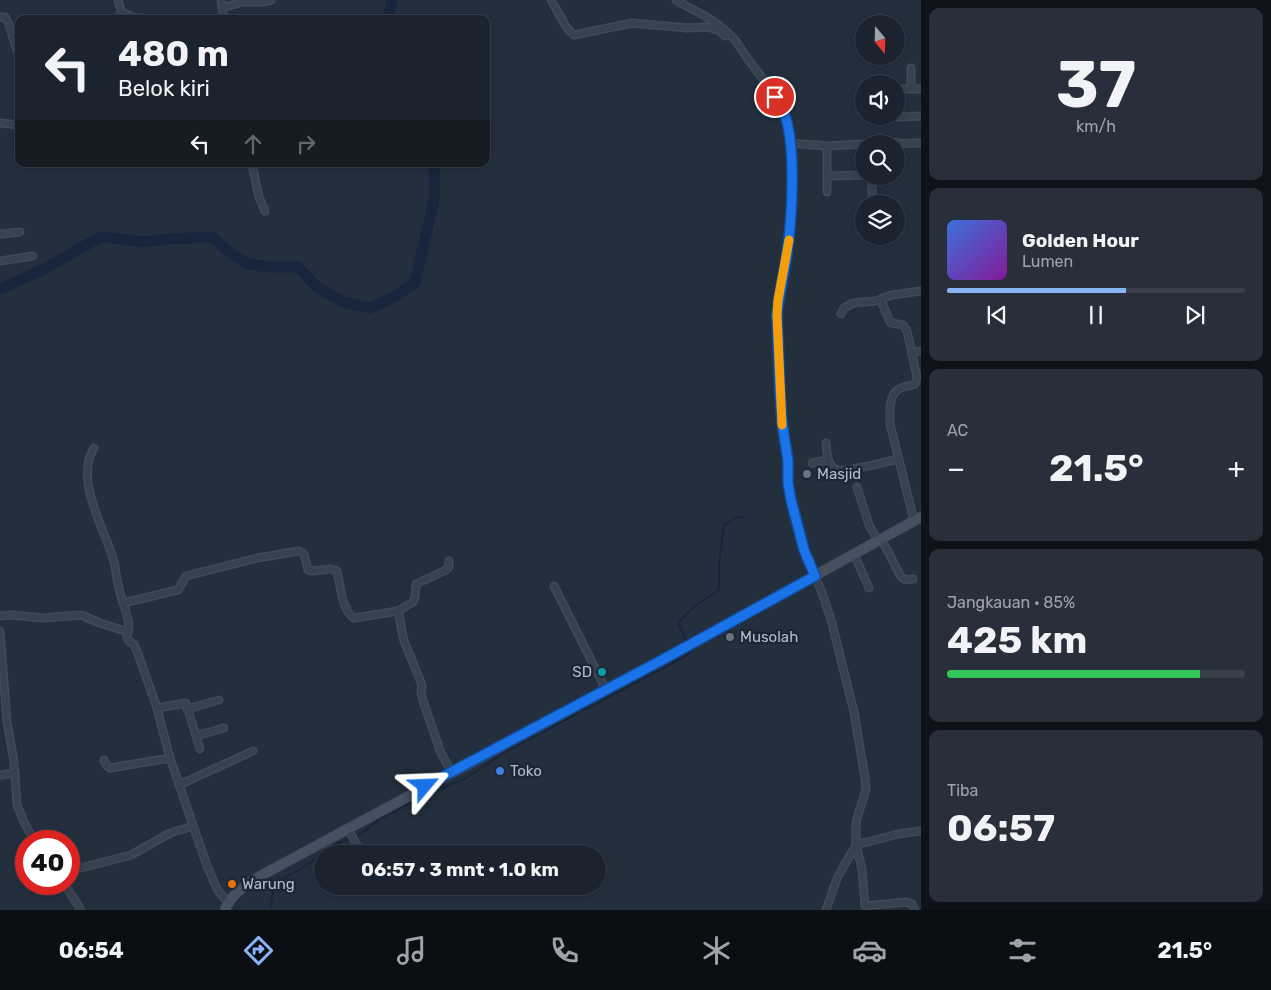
<!DOCTYPE html>
<html lang="id">
<head>
<meta charset="utf-8">
<style>
  body { margin:0; font-family:Rubik,sans-serif; background:#282f3a; color:#f1f3f6; height:100vh; display:flex; flex-direction:column; font-size:19px; white-space:nowrap }
  * { box-sizing:border-box; margin:0 }
  p { font-size:16px; color:#a0a4aa }
  .icon { flex:none; width:28px; height:28px; fill:none; stroke:currentColor; stroke-width:2; stroke-linecap:round; stroke-linejoin:round }
  .map { position:relative; flex:1; overflow:hidden }
  .drawer { display:flex; flex-direction:column; gap:8px; padding:8px; background:#0f1319; width:350px }
  .drawer>* { flex:none }
  .guide { position:absolute; left:15px; top:15px; width:475px; height:152px; border-radius:10px; box-shadow:0 2px 8px #0003,0 0 0 1px #39404a; background:#1b232e; color:#f1f3f6; overflow:hidden }
  .needle { width:32px; rotate:161deg }
  .fabs { position:absolute; left:855px; top:15px; display:grid; gap:10px }
  .fabs a { display:grid; place-items:center; width:50px; height:50px; border-radius:50%; background:#1b232e; box-shadow:0 2px 8px #0003,0 0 0 1px #39404a; font-size:25px }
  .speed { position:absolute; left:15px; top:830px; display:flex; gap:10px; font-size:25px; font-weight:700; text-align:center }
  .speed>* { display:grid; place-content:center; width:65px; height:65px; border-radius:50%; background:#1b232e; box-shadow:0 2px 8px #0003,0 0 0 1px #39404a; line-height:1 }
  .speed .limit { border:8px solid #d22; background:#fff; color:#111 }
  .pin { position:absolute; display:grid; place-items:center; width:42px; height:42px; color:#fff; margin:-21px; border:2px solid #fff; border-radius:50%; box-shadow:0 1px 5px #0007 }
  .me { position:absolute; width:55px; margin:-28px; rotate:64deg; stroke-linejoin:round; filter:drop-shadow(0 0 4px #0008) }
  .turn { display:flex; align-items:center; gap:18px; height:105px; padding:0 20px; font-size:22px }
  .turn .icon { width:65px; height:65px; stroke-width:2.5 }
  .turn b { display:block; font-size:35px; line-height:42px }
  .lanes { display:flex; align-items:center; height:48px; padding:0 20px; background:#0003; justify-content:center; gap:25px; direction:ltr }
  .lanes .off { opacity:.35 }
  .big { font-size:38px; font-weight:700; line-height:1.1 }
  .drawer .card { flex:1; display:flex; flex-direction:column; justify-content:center; gap:8px; min-width:0; padding:0 18px; border-radius:10px; background:#282f3a }
  .drawer .dial { align-items:center; gap:0 }
  .dial b { font-size:65px; line-height:1 }
  .song { display:flex; align-items:center; gap:15px }
  .cover { width:60px; height:60px; border-radius:8px; background:linear-gradient(135deg,hsl(220 70% 55%),hsl(290 70% 35%)) }
  .played { height:5px; border-radius:2px; background:linear-gradient(90deg,#8ab4f8 60%,#39404a 60%) }
  .keys { display:flex; justify-content:space-around; direction:ltr }
  .heat { display:flex; justify-content:space-between; align-items:center; font-size:28px; direction:ltr }
  .charge { height:8px; border-radius:4px; background:linear-gradient(90deg,#34c759 85%,#39404a 0) }
  .trip { position:absolute; left:314px; top:845px; width:292px; height:50px; border-radius:25px; background:#1b232e; box-shadow:0 2px 8px #0003,0 0 0 1px #39404a; font-weight:700; line-height:50px; text-align:center }
  .tab-bar { display:flex; height:80px; justify-content:space-around; align-items:center; background:#0b0e12; color:#a0a4aa }
  .tab-bar .icon { width:35px; height:35px }
  .tab-bar .active { color:#8ab4f8 }
  .tab-bar b { font-size:22px; color:#f1f3f6 }
  main { display:flex; flex:1; min-height:0 }
  .map>svg:first-child { display:block }
  .lines { fill:none; stroke-linecap:round; stroke-linejoin:round }
  .stream { stroke:#17263c; stroke-width:2 }
  .river { stroke:#17263c; stroke-width:11 }
  .street-casing { stroke:#414a57; stroke-width:9 }
  .secondary-casing { stroke:#414a57; stroke-width:11 }
  .street { stroke:#38414e; stroke-width:6 }
  .secondary { stroke:#465061; stroke-width:9 }
  .route-casing { stroke:#114b97; stroke-width:12 }
  .route { stroke:#1a73e8; stroke-width:9 }
  .slow { stroke:#f59e0b; stroke-width:9 }
  .worship-dot { fill:#6b7280; stroke:#1d2633; stroke-width:2 }
  .culture-dot { fill:#0f9aa8; stroke:#1d2633; stroke-width:2 }
  .shop-dot { fill:#3f7fe0; stroke:#1d2633; stroke-width:2 }
  .food-dot { fill:#e8710a; stroke:#1d2633; stroke-width:2 }
  .labels { text-anchor:middle; dominant-baseline:central; stroke-width:5; stroke-linejoin:round; paint-order:stroke }
  .poi-label { font-size:15px; fill:#b4bcc9; stroke:#1d2633; text-anchor:start }
</style>
</head>
<body>
<main>
<div class="map">
<svg width="921" height="910" viewBox="0 0 921 910">
  <rect width="100%" height="100%" fill="#242f3e"/>
  <g class="lines">
    <g class="stream">
      <path d="M687,642l-8,-18c8,-16 26,-24 40,-34v-28l5,-37 10,-7 9,-1"/>
      <polyline points="323,854 338,843 361,834 380,819 422,797 466,778 507,751 684,657 692,652 690,648"/>
      <polyline points="270,910 273,890 287,876 301,869 322,854"/>
    </g>
    <g class="river">
      <polyline points="388,19 392,0"/>
      <path d="M0,289l42,-19 58,-33 22,2 20,3 28,-3 42,-2c10,9 23,21 35,26 14,5 37,4 51,4l20,21 25,14 27,6 26,-12 19,-14 20,-86 -1,-32"/>
    </g>
    <defs>
      <g id="street">
        <polyline points="118,0 121,10 120,14"/>
        <polyline points="221,0 222,8 243,2 262,2 271,0"/>
        <polyline points="551,0 567,28 574,35 632,23 687,28 708,27 720,31 725,36"/>
        <path d="M676,0c14,9 32,16 45,27 13,9 20,22 29,35 11,14 24,30 32,46 12,25 11,85 9,113 -2,32 -12,62 -14,94l5,107 6,39v22l3,17 13,50 19,45 9,28 22,89 11,66 1,11 -10,33v23l-18,31 -12,34"/>
        <polyline points="222,8 224,19"/>
        <polyline points="121,12 136,18 158,19"/>
        <path d="M0,17h5c5,5 9,28 14,38"/>
        <polyline points="911,68 911,89"/>
        <polyline points="899,89 921,89"/>
        <polyline points="898,117 921,116"/>
        <polyline points="0,123 19,125"/>
        <polyline points="896,142 896,173"/>
        <polyline points="790,143 827,146 864,144"/>
        <polyline points="866,144 921,143"/>
        <polyline points="827,146 827,176 864,175"/>
        <polyline points="252,164 259,197 265,211"/>
        <polyline points="827,176 827,192"/>
        <polyline points="871,176 873,204"/>
        <polyline points="0,234 20,232"/>
        <polyline points="0,261 33,256"/>
        <path d="M881,300l9,22 1,1 12,2 4,6 10,46 -2,7c-5,2 -11,2 -16,5 -11,6 -9,25 -9,35l24,97"/>
        <polyline points="841,314 844,308 853,303 875,301 892,295 921,291"/>
        <polyline points="912,353 921,351"/>
        <path d="M826,443c1,9 1,21 9,26 9,5 52,-8 64,-10"/>
        <path d="M94,448c-19,30 8,77 18,107 4,11 4,23 7,34 3,12 9,25 10,38 0,3 -2,7 -2,11l3,4 4,2 3,7 20,57 13,50 37,108 11,25 10,11"/>
        <polyline points="812,463 828,460"/>
        <polyline points="857,487 869,525 878,541"/>
        <path d="M880,539c9,9 17,36 24,40 3,1 7,0 9,0"/>
        <polyline points="854,554 869,588"/>
        <polyline points="449,561 449,567 446,570 416,584 415,597 413,602 398,611 404,641 422,685 421,692 423,701 441,753 452,773"/>
        <polyline points="554,586 606,690"/>
        <path d="M123,603l55,-13 8,-14 71,-18 42,-7 5,3 4,16 3,1 20,-2 6,2c3,13 5,40 17,47l44,-7"/>
        <polyline points="0,616 11,615 42,618 81,615 100,623 128,632"/>
        <polyline points="0,631 7,721 14,762 17,804 23,820 34,841"/>
        <polyline points="157,708 186,703 200,749"/>
        <polyline points="187,709 219,700"/>
        <polyline points="196,736 224,728"/>
        <polyline points="104,760 107,766 110,768 170,758"/>
        <polyline points="0,775 15,773"/>
        <polyline points="179,785 253,751"/>
        <polyline points="348,829 362,854"/>
        <polyline points="69,871 131,855 170,833 193,826"/>
        <polyline points="64,884 81,910"/>
        <polyline points="915,910 912,904 906,902 865,906 862,869 856,845 898,834 921,831"/>
      </g>
      <path id="secondary" d="M225,910c6,-17 23,-26 37,-35l400,-215 259,-143"/>
    </defs>
    <use href="#street" class="street-casing"/>
    <use href="#secondary" class="secondary-casing"/>
    <use href="#street" class="street"/>
    <use href="#secondary" class="secondary"/>
  </g>
  <g class="lines">
    <defs>
      <path id="route" d="M425,786l237,-126 153,-84 -11,-26 -13,-50 -3,-17v-22l-6,-39 -2,-27 -3,-80c2,-21 7,-40 10,-61 5,-36 10,-111 -4,-144 -2,-5 -6,-9 -8,-13"/>
    </defs>
    <use href="#route" class="route-casing"/>
    <use href="#route" class="route"/>
    <polyline class="slow" points="782,425 777,315 778,300 789,240"/>
  </g>
  <g class="worship-dot">
    <circle cx="807" cy="474" r="5"/>
    <circle cx="730" cy="637" r="5"/>
  </g>
  <circle class="culture-dot" cx="602" cy="672" r="5"/>
  <circle class="shop-dot" cx="500" cy="771" r="5"/>
  <circle class="food-dot" cx="232" cy="884" r="5"/>
  <g class="labels">
    <g class="poi-label">
      <text x="817" y="474">Masjid</text>
      <text x="740" y="637">Musolah</text>
      <text x="592" y="672" text-anchor="end">SD</text>
      <text x="510" y="771">Toko</text>
      <text x="242" y="884">Warung</text>
    </g>
  </g>
</svg>
<div class="fabs">
<a><svg class="needle" viewBox="-14 -14 28 28"><path d="M0-13l5 13h-10z" fill="#e53935"/><path d="M0 13l5-13h-10z" fill="#a0a4aa"/></svg></a>
<a><svg class="icon" aria-label="sound" viewBox="0 0 24 24"><path d="M4 9h4l5-4v14l-5-4H4zM17 9q2 3 0 6"/></svg></a>
<a><svg class="icon" aria-label="search" viewBox="0 0 24 24"><circle cx="10" cy="10" r="6"/><path d="M15 15l6 6"/></svg></a>
<a><svg class="icon" aria-label="layers" viewBox="0 0 24 24"><path d="M12 4l9 5-9 5-9-5zM3 14l9 5 9-5"/></svg></a>
</div>
<div class="speed"><div class="limit">40</div></div>
<div class="pin" style="left:775px;top:97px;background:#d93025"><svg class="icon" aria-label="arrive" viewBox="0 0 24 24"><path d="M6 21V4h12l-3 4 3 4H6"/></svg></div>
<svg class="me" style="left:425px;top:786px" viewBox="-20 -20 40 40"><path d="M0-17L14 15 0 8-14 15z" fill="#1a73e8" stroke="#fff" stroke-width="4"/></svg>
<div class="trip">06:57 · 3 mnt · 1.0 km</div>
<div class="guide">
<div class="turn"><svg class="icon" aria-label="left" viewBox="0 0 24 24"><path d="M17 20v-9H6M10 6l-5 5 5 5"/></svg><div><b>480 m</b>Belok kiri</div></div>
<div class="lanes"><svg class="icon" aria-label="left" viewBox="0 0 24 24"><path d="M17 20v-9H6M10 6l-5 5 5 5"/></svg><svg class="icon off" aria-label="ahead" viewBox="0 0 24 24"><path d="M12 20V5M6 11l6-6 6 6"/></svg><svg class="icon off" aria-label="right" viewBox="0 0 24 24"><path d="M7 20v-9h11M14 6l5 5-5 5"/></svg></div>
</div>
</div>
<section class="drawer">
<div class="card dial"><b>37</b><p>km/h</p></div>
<div class="card">
<div class="song"><i class="cover"></i><div><b>Golden Hour</b><p>Lumen</p></div></div>
<div class="played"></div>
<div class="keys"><svg class="icon" aria-label="previous" viewBox="0 0 24 24"><path d="M18 5L8 12l10 7zM5 5v14"/></svg><svg class="icon" aria-label="pause" viewBox="0 0 24 24"><path d="M8 5v14M16 5v14"/></svg><svg class="icon" aria-label="next" viewBox="0 0 24 24"><path d="M6 5l10 7-10 7zM19 5v14"/></svg></div>
</div>
<div class="card"><p>AC</p>
<div class="heat"><a>−</a><b class="big">21.5°</b><a>+</a></div>
</div>
<div class="card"><p>Jangkauan · 85%</p><b class="big">425 km</b><div class="charge"></div></div>
<div class="card"><p>Tiba</p><b class="big">06:57</b></div>
</section>
</main>
<nav class="tab-bar">
<b>06:54</b>
<svg class="icon active" aria-label="directions" viewBox="0 0 24 24"><path d="M12 3l9 9-9 9-9-9zM9 14v-3h6M13 9l2 2-2 2"/></svg>
<svg class="icon" aria-label="music" viewBox="0 0 24 24"><path d="M9 18V5l10-2v13"/><circle cx="6" cy="18" r="3"/><circle cx="16" cy="16" r="3"/></svg>
<svg class="icon" aria-label="phone" viewBox="0 0 24 24"><path d="M5 4h4l2 5-3 2q2 4 5 5l2-3 5 2v4C11 20 4 13 5 4z"/></svg>
<svg class="icon" aria-label="climate" viewBox="0 0 24 24"><path d="M12 3v18M4 7l16 10M4 17L20 7"/></svg>
<svg class="icon" aria-label="car" viewBox="0 0 24 24"><path d="M5 17H2v-5l4-1 3-4h7l3 4 3 1v5h-3M9 17h6M6 11h13"/><circle cx="7" cy="17" r="2"/><circle cx="17" cy="17" r="2"/></svg>
<svg class="icon" aria-label="filters" viewBox="0 0 24 24"><path d="M4 7h16M4 17h16"/><circle cx="9" cy="7" r="2"/><circle cx="15" cy="17" r="2"/></svg>
<b>21.5°</b>
</nav>
</body>
</html>
